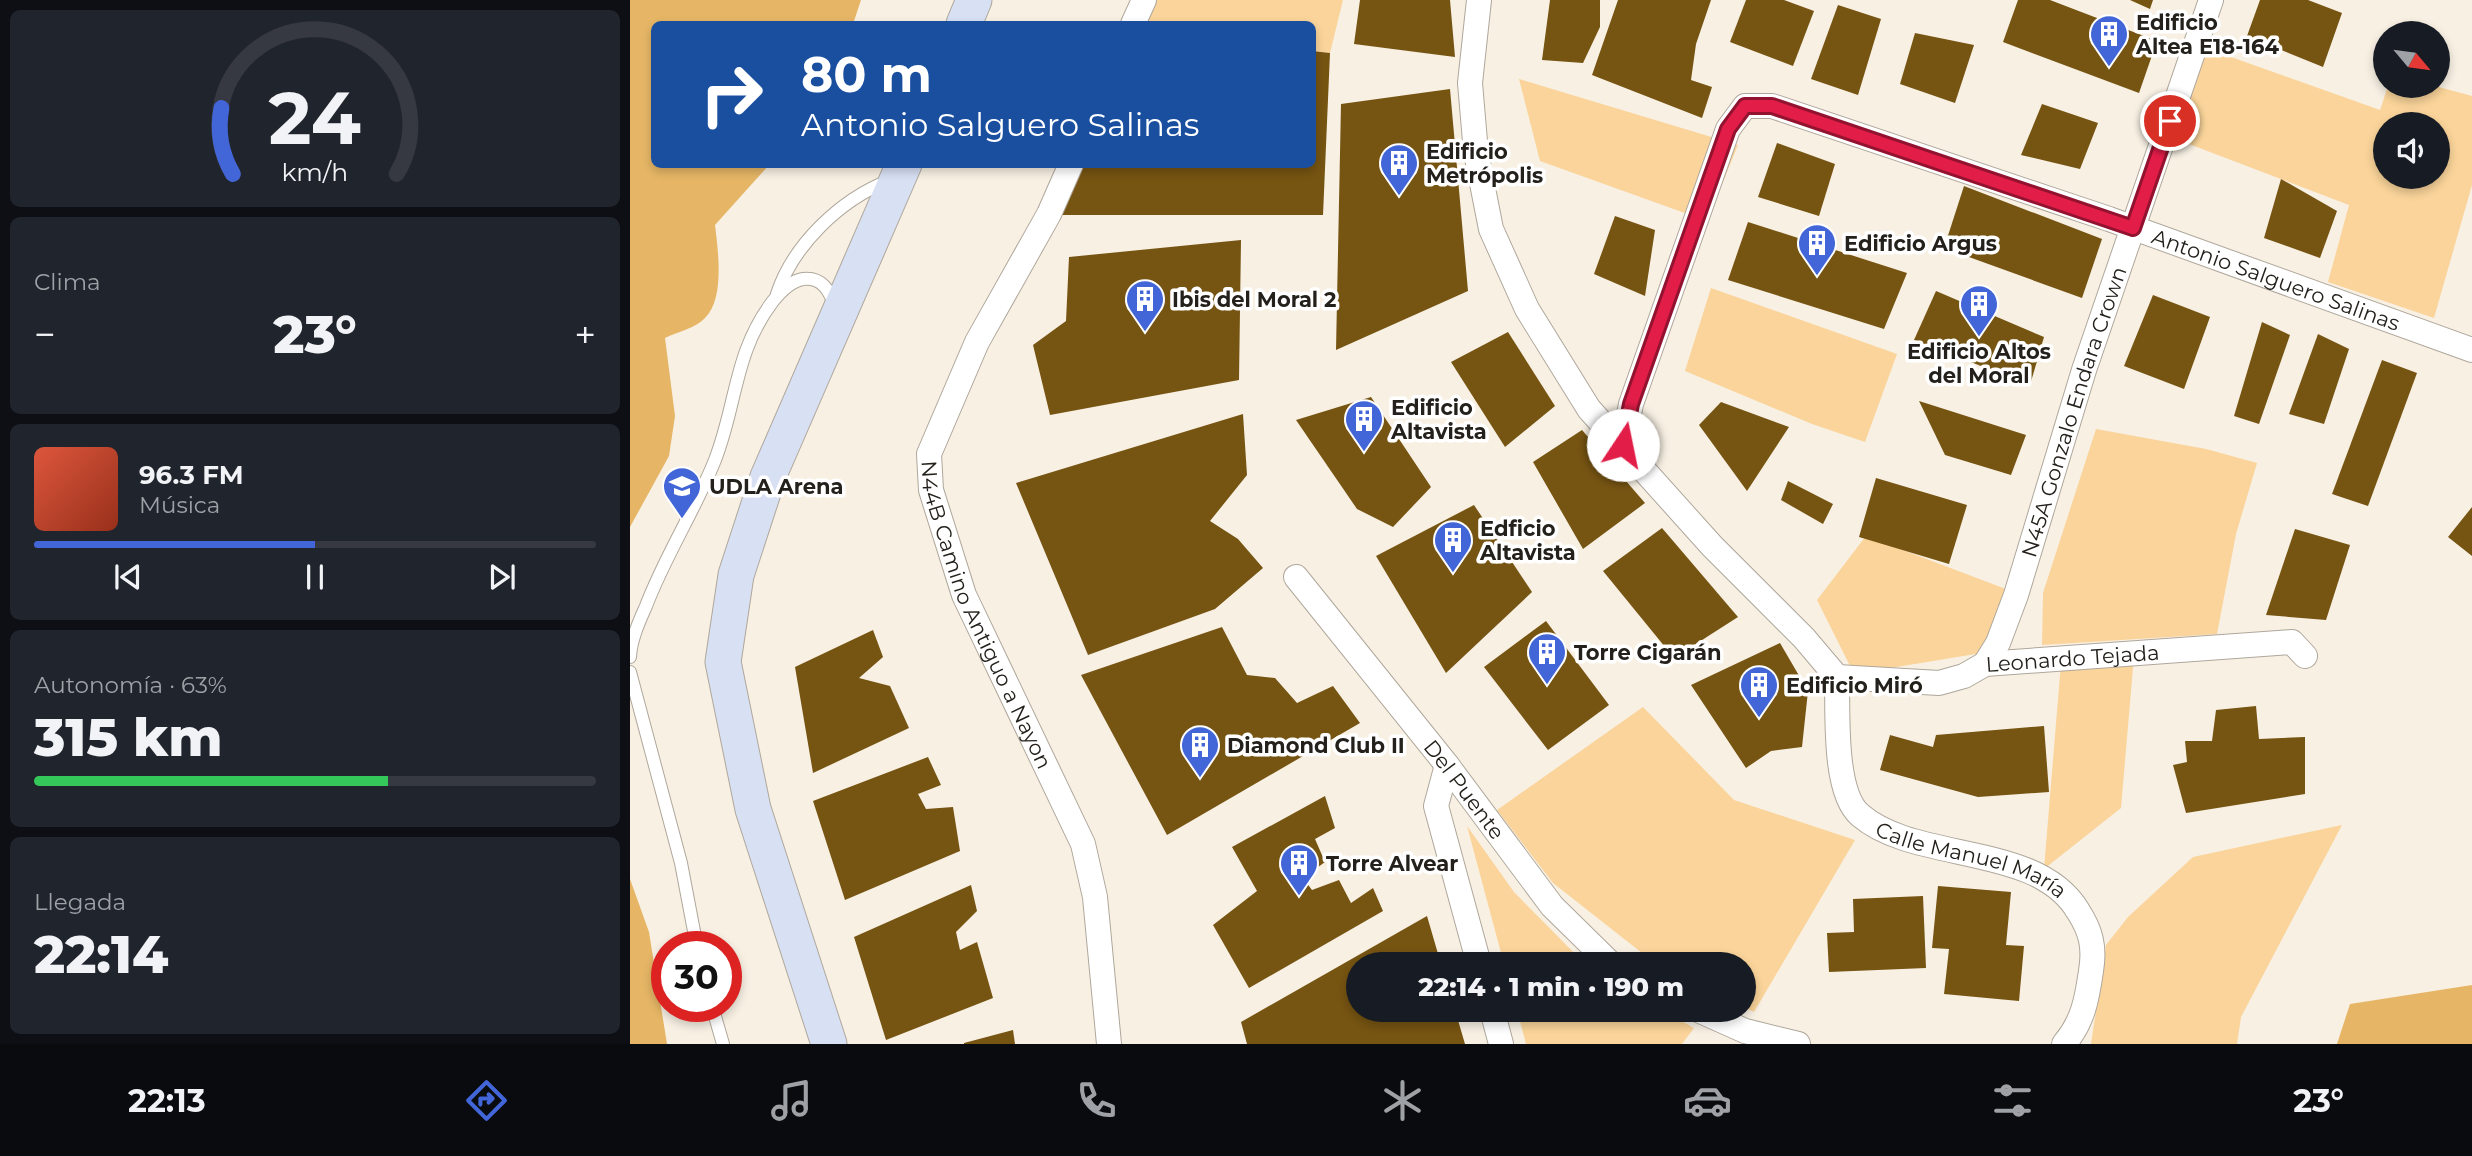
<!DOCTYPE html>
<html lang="es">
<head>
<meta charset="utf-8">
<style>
  body { margin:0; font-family:Montserrat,sans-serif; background:#20242c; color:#f1f3f6; height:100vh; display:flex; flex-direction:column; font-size:26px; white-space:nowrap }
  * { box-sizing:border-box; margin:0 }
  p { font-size:23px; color:#9ea1a6 }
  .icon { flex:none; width:38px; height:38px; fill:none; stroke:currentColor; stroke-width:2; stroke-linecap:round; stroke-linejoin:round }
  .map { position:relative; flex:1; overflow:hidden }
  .panel { display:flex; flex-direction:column; gap:10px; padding:10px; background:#0d0f14; width:630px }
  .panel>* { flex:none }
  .top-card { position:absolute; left:21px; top:21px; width:665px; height:147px; border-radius:10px; box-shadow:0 4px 10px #0003; background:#1a4fa0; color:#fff; overflow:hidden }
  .needle { width:46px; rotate:119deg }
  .buttons { position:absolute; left:1743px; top:21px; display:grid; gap:14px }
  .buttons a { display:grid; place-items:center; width:77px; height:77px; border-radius:50%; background:#171b24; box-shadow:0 4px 10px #0003; font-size:35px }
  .speed { position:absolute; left:21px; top:931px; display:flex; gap:14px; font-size:35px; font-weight:700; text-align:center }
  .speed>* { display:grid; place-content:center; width:91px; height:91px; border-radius:50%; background:#171b24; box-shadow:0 4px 10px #0003; line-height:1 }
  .speed .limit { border:10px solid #d22; background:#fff; color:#111 }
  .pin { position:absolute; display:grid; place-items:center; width:60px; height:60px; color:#fff; margin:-30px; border:4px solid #fff; border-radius:50%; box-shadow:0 2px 7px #0007 }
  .me { position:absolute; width:77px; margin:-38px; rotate:11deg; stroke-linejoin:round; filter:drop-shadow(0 0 5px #0008) }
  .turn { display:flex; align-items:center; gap:24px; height:147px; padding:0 35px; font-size:32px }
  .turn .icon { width:91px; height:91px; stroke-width:2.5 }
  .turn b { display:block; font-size:49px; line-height:60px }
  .big { font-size:52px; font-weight:800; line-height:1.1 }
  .panel .tile { flex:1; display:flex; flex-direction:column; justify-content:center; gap:10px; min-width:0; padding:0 24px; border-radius:10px; background:#20242c }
  .panel .dial { align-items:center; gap:0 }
  .dial svg { height:182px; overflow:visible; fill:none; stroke:#363941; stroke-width:7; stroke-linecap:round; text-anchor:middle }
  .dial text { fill:#f1f3f6; stroke:none }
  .song { display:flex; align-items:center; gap:21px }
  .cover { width:84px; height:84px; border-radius:10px; background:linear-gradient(135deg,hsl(10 70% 55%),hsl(10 70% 35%)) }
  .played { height:7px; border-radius:4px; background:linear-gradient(90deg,#4265d7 50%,#363941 50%) }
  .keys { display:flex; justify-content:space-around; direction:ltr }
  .heat { display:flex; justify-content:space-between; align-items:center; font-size:38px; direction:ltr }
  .charge { height:10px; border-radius:5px; background:linear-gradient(90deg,#34c759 63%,#363941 0) }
  .trip { position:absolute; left:716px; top:952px; width:410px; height:70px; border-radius:35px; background:#171b24; box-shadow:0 4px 10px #0003; font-weight:800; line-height:70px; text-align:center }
  .menu { display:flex; height:112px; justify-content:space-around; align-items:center; background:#090b0e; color:#9ea1a6 }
  .menu .icon { width:49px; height:49px }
  .menu .current { color:#4265d7 }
  .menu b { font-size:32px; color:#f1f3f6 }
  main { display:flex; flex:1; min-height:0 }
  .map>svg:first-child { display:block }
  .green { fill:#fad49a; fill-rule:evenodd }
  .forest { fill:#e6b666 }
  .building { fill:#765412 }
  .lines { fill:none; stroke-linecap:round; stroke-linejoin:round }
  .lane-casing { stroke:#afa79b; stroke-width:14 }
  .street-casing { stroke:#afa79b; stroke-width:26 }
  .secondary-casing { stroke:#afa79b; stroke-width:37 }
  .lane { stroke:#fff; stroke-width:12 }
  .street { stroke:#fff; stroke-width:24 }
  .secondary { stroke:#d8e0f4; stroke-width:35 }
  .route-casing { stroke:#92132f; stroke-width:18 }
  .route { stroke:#e11d48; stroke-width:12 }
  .labels { text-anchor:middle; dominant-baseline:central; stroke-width:7; stroke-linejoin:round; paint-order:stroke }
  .poi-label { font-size:21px; font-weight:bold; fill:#24211c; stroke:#fff; text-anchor:start }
  .street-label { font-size:21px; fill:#24211c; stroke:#fff }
</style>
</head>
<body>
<main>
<section class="panel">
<div class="tile dial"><svg viewBox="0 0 100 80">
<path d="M14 69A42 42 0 1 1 86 69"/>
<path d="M14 69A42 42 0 0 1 9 40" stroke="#4265d7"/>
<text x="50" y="56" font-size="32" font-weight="700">24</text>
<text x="50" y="72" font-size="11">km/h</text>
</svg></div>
<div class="tile"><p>Clima</p>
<div class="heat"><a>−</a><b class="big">23°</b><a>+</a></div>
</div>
<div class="tile">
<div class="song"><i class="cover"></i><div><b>96.3 FM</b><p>Música</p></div></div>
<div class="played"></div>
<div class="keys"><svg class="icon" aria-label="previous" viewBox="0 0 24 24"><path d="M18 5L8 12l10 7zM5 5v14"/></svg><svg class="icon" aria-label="pause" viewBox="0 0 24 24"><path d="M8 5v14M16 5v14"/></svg><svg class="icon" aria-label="next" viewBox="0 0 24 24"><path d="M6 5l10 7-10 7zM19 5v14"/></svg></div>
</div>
<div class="tile"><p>Autonomía · 63%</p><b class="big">315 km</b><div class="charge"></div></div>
<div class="tile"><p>Llegada</p><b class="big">22:14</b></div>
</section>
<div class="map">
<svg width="1842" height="1044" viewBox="0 0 1842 1044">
  <rect width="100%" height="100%" fill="#f8f0e3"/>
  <g class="green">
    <polygon points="518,0 713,0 700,53 683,51 682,24 509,24"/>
    <path d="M1570,46l180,64 8,-24h47l37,10v89l-38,133 -106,-36 21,-77 -181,-69zM1755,124h53v53h-53z"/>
    <polygon points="889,79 1108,145 1077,221 910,161"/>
    <polygon points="1081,288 1267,354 1235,442 1182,424 1055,371"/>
    <polygon points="1466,429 1576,449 1627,463 1606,534 1587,634 1412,645 1413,593"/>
    <polygon points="1236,536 1381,591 1376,649 1224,674 1187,600"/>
    <polygon points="1504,656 1491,808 1414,869 1431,663"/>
    <polygon points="1013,707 1104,800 1225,840 1124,1012 1113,1007 1113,964 1026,964 923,883 867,810"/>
    <polygon points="1712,825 1611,1017 1607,1044 1461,1044 1476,945 1498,917 1563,857"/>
    <polygon points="837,826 884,892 955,964 874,964"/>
    <polygon points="887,1010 1032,1010 1064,1028 1052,1044 896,1044"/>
  </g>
  <g class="forest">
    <path d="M0,0h231l-8,24h-199v140l115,1 -54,60c3,25 10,74 -10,93 -9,10 -28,14 -40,20l10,78 -6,40 -39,71z"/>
    <polygon points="0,879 19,932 37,1044 0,1044"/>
    <polygon points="1842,985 1842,1044 1707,1044 1720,1004"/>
  </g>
  <g class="building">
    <polygon points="730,0 820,0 825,57 724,44"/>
    <polygon points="920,0 970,0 970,27 953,63 912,60"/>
    <polygon points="988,0 1081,0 1066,44 1061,80 1082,87 1072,118 962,75"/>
    <polygon points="1116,0 1154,0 1184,11 1163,66 1100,42"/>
    <polygon points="1388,0 1420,0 1527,41 1509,93 1373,42"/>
    <polygon points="1500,0 1523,0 1520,9"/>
    <polygon points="1630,0 1678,0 1712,13 1693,67 1617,36"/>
    <polygon points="1208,5 1251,19 1228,95 1181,79"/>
    <polygon points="1285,33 1344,45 1325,103 1270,84"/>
    <polygon points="682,51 700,53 693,215 426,215 448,164 682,164"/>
    <polygon points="820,89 838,291 706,350 711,104"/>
    <polygon points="1412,104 1468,123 1450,169 1391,155"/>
    <polygon points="1147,143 1205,164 1189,216 1128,197"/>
    <polygon points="1651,179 1707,211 1690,258 1634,238"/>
    <polygon points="1334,186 1472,239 1452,298 1314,248"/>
    <polygon points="985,216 1025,230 1015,296 964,274"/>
    <polygon points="1118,222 1277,273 1254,329 1098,280"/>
    <polygon points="611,240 609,380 420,415 403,345 436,321 439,257"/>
    <polygon points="1306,291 1414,337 1400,385 1284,340"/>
    <polygon points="1523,295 1580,317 1554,389 1494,366"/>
    <polygon points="1632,322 1660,335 1629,424 1604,416"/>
    <polygon points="878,332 925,406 875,447 821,362"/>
    <polygon points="1688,334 1719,349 1694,424 1659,414"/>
    <polygon points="1752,360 1787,373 1738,506 1702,494"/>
    <polygon points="741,397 801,487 763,527 727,509 666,420"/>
    <polygon points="1289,401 1396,435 1381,475 1315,455"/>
    <polygon points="1091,402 1159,427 1117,491 1069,425"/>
    <polygon points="613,414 617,475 580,521 608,539 633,568 585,609 458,655 386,483"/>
    <polygon points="952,430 1015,503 953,549 903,462"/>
    <polygon points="1246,478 1337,505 1319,564 1229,537"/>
    <polygon points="1158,481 1203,504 1193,524 1151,500"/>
    <polygon points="844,505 902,592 816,673 746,556"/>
    <polygon points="1842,507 1842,556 1818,537"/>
    <polygon points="1032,528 1108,617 1044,658 973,571"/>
    <polygon points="1665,529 1720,545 1696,620 1636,615"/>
    <polygon points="916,621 979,705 918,750 854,667"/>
    <polygon points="592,627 617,675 645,678 667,703 703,686 730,723 537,835 451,675"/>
    <polygon points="243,630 253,657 229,678 260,686 279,728 183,773 165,667"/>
    <polygon points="1150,643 1178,691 1172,747 1141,751 1116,768 1061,685"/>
    <polygon points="1626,706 1629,739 1675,737 1675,794 1556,813 1543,765 1557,762 1555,741 1582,741 1586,710"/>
    <polygon points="1414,726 1419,792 1348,797 1250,770 1260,735 1303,747 1306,735"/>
    <polygon points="298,757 311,785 288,794 296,809 323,807 330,851 215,900 183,801"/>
    <polygon points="695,796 705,828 685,839 695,862 673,878 682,890 709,880 721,903 743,888 753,911 619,988 583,925 627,891 602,847"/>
    <polygon points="341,885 347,911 326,932 330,950 347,942 363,998 256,1040 224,937"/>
    <polygon points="1308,886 1381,892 1376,945 1394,946 1389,1001 1314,994 1319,949 1302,948"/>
    <polygon points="1293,896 1296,968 1199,972 1197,933 1224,932 1223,899"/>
    <polygon points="797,916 811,964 728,964 728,1010 825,1010 835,1044 617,1044 611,1022"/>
    <polygon points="383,1030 385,1044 334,1044 334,1043"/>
  </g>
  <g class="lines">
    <defs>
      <g id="lane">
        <path d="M147,294c16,-49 63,-94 111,-113"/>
        <path d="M0,657c1,-18 9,-35 16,-51 19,-50 49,-96 69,-146 22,-56 19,-108 58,-159 8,-10 18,-20 30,-22 20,-2 26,12 33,28"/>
        <polyline points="0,672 51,863 67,947"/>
        <polyline points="82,1006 93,1044"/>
      </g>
      <g id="street">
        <polyline points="849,0 840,83 846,153 861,229 897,309 959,409 1082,546 1174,638 1207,677"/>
        <polyline points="503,24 514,0"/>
        <path id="s1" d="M441,164l-22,50 -72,128 -48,112 2,36 33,105 119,249 12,53 14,147"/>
        <path id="s2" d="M993,445l8,-41 97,-275 17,-23h27l337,113 363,131"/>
        <path id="s3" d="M666,577l151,188 105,141 59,58"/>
        <path id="s4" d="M1355,664l13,-21 18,-48 68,-225 127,-370"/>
        <path id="s5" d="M1207,677c1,34 -4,115 23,138 55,48 177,27 218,96 13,20 17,36 13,60 -4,28 -8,51 -27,73"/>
        <path id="s6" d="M1207,677l102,6 25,-7 21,-12 307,-22 13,14"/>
        <polyline points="817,765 806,806 849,964"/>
        <polyline points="862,1010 871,1044"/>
        <polyline points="1068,1010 1115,1031 1168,1044"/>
      </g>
      <g id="secondary">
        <polyline points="334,24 344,0"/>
        <polyline points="199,1044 123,809 93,662 106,575 138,477 274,164"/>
      </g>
    </defs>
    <use href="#lane" class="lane-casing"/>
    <use href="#street" class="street-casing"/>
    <use href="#secondary" class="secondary-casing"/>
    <use href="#lane" class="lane"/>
    <use href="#street" class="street"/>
    <use href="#secondary" class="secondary"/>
  </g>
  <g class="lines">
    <defs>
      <polyline id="route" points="993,445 1001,404 1098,129 1115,106 1142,106 1503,228 1540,121"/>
    </defs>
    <use href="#route" class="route-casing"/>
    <use href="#route" class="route"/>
  </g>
  <defs>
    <symbol id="building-pin" viewBox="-11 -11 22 30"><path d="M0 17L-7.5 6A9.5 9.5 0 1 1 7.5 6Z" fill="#4265d7" stroke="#fff"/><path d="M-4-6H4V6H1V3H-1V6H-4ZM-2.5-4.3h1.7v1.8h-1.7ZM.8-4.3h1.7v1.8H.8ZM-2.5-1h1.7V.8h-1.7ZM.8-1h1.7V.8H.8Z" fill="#fff"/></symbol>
    <symbol id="university-pin" viewBox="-11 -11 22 30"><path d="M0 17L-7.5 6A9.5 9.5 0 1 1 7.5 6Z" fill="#4265d7" stroke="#fff"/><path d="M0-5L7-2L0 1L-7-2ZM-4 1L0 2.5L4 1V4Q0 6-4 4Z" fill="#fff"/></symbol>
  </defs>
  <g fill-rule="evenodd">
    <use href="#building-pin" x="1457" y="12" width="44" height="60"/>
    <use href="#building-pin" x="747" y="141" width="44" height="60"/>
    <use href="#building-pin" x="1165" y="221" width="44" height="60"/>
    <use href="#building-pin" x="493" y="277" width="44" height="60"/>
    <use href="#building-pin" x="1327" y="282" width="44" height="60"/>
    <use href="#building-pin" x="712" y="397" width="44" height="60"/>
    <use href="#university-pin" x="30" y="464" width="44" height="60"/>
    <use href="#building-pin" x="801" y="518" width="44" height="60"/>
    <use href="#building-pin" x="895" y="630" width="44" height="60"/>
    <use href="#building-pin" x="1107" y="663" width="44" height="60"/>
    <use href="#building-pin" x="548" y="723" width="44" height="60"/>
    <use href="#building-pin" x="647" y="841" width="44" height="60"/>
  </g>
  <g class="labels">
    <g class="poi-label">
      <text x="1506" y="22">Edificio<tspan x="1506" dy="24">Altea E18-164</tspan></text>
      <text x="796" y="151">Edificio<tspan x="796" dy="24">Metrópolis</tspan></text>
      <text x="1214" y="243">Edificio Argus</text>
      <text x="542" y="299">Ibis del Moral 2</text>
      <text x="1349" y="351" text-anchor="middle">Edificio Altos<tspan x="1349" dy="24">del Moral</tspan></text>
      <text x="761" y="407">Edificio<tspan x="761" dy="24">Altavista</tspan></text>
      <text x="79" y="486">UDLA Arena</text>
      <text x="850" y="528">Edficio<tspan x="850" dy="24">Altavista</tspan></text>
      <text x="944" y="652">Torre Cigarán</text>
      <text x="1156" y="685">Edificio Miró</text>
      <text x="597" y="745">Diamond Club II</text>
      <text x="696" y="863">Torre Alvear</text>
    </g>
    <g class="street-label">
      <text stroke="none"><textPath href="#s2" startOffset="922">Antonio Salguero Salinas</textPath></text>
      <text stroke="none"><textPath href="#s4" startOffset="268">N45A Gonzalo Endara Crown</textPath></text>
      <text stroke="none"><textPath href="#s1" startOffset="495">N44B Camino Antiguo a Nayon</textPath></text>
      <text stroke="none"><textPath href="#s6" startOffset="240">Leonardo Tejada</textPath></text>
      <text stroke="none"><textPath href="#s3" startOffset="271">Del Puente</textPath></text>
      <text stroke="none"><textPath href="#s5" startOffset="264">Calle Manuel María</textPath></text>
    </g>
  </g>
</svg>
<div class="buttons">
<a><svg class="needle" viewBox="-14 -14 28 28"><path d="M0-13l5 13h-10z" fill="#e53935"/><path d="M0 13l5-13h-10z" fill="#9ea1a6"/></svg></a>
<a><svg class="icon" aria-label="sound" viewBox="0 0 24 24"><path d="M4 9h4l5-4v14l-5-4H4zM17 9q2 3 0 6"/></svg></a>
</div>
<div class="speed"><div class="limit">30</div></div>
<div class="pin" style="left:1540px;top:121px;background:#d93025"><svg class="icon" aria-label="arrive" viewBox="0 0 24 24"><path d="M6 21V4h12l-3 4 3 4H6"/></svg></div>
<svg class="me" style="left:993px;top:445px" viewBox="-20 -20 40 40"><circle r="19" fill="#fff"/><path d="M0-13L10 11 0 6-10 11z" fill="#e11d48"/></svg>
<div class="trip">22:14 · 1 min · 190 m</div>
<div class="top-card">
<div class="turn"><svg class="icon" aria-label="right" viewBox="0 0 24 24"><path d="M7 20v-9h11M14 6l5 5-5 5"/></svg><div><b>80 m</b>Antonio Salguero Salinas</div></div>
</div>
</div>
</main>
<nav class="menu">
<b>22:13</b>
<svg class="icon current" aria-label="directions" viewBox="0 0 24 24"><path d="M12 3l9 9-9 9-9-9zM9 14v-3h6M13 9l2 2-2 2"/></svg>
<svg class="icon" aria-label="music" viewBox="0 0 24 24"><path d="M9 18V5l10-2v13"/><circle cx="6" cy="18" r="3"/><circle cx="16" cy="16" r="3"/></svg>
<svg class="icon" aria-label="phone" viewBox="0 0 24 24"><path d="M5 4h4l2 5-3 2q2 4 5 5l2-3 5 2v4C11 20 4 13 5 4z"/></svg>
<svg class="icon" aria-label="climate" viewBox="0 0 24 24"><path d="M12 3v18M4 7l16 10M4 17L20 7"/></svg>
<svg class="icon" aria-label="car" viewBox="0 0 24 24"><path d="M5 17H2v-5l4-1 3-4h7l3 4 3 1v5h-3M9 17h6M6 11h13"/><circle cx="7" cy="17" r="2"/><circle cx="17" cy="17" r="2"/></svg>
<svg class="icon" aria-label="filters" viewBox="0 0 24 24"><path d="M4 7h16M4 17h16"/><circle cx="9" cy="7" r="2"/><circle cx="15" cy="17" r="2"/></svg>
<b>23°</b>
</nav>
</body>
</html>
